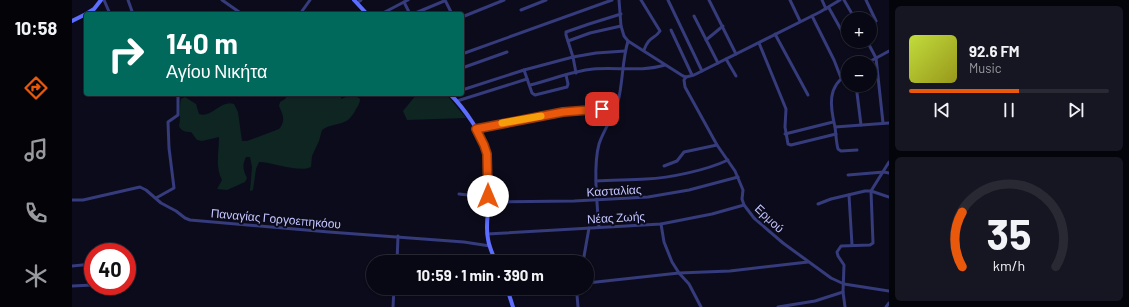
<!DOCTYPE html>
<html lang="en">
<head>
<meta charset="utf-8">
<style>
  body { margin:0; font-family:Barlow,sans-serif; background:#161622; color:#f1f3f6; height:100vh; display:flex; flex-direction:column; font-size:15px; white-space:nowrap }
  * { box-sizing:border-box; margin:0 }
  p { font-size:13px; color:#989aa0 }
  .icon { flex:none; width:22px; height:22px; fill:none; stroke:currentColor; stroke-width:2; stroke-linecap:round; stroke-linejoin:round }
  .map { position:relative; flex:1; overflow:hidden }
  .sheet { display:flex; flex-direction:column; gap:6px; padding:6px; background:#04040b; width:240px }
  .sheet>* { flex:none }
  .guide { position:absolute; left:12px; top:12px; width:380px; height:84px; border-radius:4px; box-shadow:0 1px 3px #0004,0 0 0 1px #292934; background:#00695c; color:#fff; overflow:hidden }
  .controls { position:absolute; left:769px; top:12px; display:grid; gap:8px }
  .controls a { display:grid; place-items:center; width:36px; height:36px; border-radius:50%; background:#080814; box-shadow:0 1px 3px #0004,0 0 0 1px #292934; font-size:20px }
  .speed { position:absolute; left:12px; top:243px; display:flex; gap:8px; font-size:20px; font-weight:700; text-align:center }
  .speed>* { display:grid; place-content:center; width:52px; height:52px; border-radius:50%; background:#080814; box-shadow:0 1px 3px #0004,0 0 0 1px #292934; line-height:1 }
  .speed .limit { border:6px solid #d22; background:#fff; color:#111 }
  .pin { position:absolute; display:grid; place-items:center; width:34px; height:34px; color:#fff; margin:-17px; border-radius:8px; box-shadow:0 2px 6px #0006 }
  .me { position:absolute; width:44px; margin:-22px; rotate:0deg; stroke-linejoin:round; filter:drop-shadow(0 0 3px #0008) }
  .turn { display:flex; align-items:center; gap:14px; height:84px; padding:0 16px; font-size:18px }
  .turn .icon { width:52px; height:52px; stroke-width:2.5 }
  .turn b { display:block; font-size:28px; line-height:34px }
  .sheet .card { flex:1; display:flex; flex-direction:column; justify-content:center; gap:6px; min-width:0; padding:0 14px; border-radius:6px; background:#161622 }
  .sheet .dial { align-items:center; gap:0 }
  .dial svg { height:104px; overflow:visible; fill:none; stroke:#292934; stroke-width:7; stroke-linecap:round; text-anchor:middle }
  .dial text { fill:#f1f3f6; stroke:none }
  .song { display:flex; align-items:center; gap:12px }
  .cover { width:48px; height:48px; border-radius:6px; background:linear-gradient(135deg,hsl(70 70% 55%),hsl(60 70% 35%)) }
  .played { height:4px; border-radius:2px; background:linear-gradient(90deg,#ea580c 55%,#292934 55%) }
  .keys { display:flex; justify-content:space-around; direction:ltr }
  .trip { position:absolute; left:294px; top:255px; width:228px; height:40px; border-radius:20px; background:#080814; box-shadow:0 1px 3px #0004,0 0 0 1px #292934; font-weight:700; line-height:40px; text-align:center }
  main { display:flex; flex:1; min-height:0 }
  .menu { display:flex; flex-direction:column; width:72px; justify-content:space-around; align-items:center; background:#030308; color:#989aa0 }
  .menu .icon { width:28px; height:28px }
  .menu .active { color:#ea580c }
  .menu b { font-size:18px; color:#f1f3f6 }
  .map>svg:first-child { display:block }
  .green { fill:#0e2521 }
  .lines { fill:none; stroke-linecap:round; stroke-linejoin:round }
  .street { stroke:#353b7b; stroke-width:3 }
  .secondary { stroke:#5c6dff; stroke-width:4 }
  .route-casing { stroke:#983908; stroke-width:10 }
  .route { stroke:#ea580c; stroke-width:7 }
  .slow { stroke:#f59e0b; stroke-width:7 }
  .labels { text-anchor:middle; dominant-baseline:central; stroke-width:4; stroke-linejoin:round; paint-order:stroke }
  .street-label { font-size:12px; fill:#c5c6ff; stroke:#0b0b1b }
</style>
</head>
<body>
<main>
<nav class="menu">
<b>10:58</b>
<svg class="icon active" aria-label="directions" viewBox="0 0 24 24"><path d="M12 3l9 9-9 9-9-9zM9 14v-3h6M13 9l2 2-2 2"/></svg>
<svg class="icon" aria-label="music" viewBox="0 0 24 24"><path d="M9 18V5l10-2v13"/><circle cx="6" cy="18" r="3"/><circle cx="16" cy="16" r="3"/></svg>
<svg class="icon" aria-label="phone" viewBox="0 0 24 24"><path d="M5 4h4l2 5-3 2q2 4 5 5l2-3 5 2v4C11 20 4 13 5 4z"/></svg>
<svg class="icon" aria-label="climate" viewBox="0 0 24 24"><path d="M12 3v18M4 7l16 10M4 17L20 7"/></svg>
</nav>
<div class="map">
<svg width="817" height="307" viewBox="0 0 817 307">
  <rect width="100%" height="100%" fill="#0b0b1b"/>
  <g class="green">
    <path d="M216,94h53v5l13,-5 6,5c0,5 -3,8 -5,12 -9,17 -20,10 -33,19l-3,11 -7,15 -1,11c-11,6 -39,-5 -52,-5l-3,7 -3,21 -3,1 2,-24 -2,-10h-4c-4,8 -3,13 1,21l-2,4 -18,8 -10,-1 5,-9c-7,-13 -3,-28 -3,-43l-17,4 -5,-1 -6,-8c-6,0 -10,-1 -12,-6 2,-9 0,-18 2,-27l4,-2 11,7 3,10c12,5 22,-15 35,-10l4,8 4,29h5l32,-12c7,-8 4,-14 0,-23l1,-4 5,-3z"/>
    <polygon points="345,94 374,94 394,118 335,120 331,111"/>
  </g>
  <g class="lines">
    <g class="street">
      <polyline points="32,0 38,14"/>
      <polyline points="56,0 61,14"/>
      <polyline points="150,0 170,14"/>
      <polyline points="373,0 380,14"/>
      <polyline points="547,0 549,26 552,36 556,41 611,76 614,77 622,75 748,12 768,0"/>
      <path d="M569,0l19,31c-6,9 -11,5 -16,19"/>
      <polyline points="596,0 630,71"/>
      <polyline points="637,0 664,54"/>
      <polyline points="718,0 728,21"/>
      <polyline points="750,0 754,9"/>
      <polyline points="772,0 783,19"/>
      <polyline points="794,0 804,21"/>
      <polyline points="332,2 338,14"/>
      <polyline points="285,3 289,0"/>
      <polyline points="757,8 777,44"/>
      <polyline points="449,10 474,0"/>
      <polyline points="228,14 238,0"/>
      <polyline points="309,14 336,0"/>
      <polyline points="341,14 372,1"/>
      <polyline points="622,16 646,63"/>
      <polyline points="740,16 762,60 769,78"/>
      <polyline points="390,17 432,0"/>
      <polyline points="599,30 620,75"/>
      <polyline points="703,34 736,95"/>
      <polyline points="634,40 651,26"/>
      <polyline points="496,41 518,33 549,26"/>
      <polyline points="795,41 804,58 811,123"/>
      <polyline points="687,43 714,109 713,127 716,144 719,145 764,134"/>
      <polyline points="390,54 540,0"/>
      <polyline points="654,59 664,76"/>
      <polyline points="795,63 817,51"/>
      <polyline points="390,68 435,52"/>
      <polyline points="452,70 460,93 463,95 495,87 496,84 494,75"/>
      <polyline points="504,73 501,57 494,35 494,32 517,24 549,14"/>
      <path d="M776,74c-21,12 -18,32 -13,53 1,7 1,14 3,22l3,2 16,-1"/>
      <polyline points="614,77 612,80 613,87 645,145 663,171 671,190 670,199 672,205 682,218 711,243 759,278 772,284 817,291"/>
      <path d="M458,85c21,-5 42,-14 63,-16 24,-2 49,3 72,-4"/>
      <polyline points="784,85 789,125"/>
      <polyline points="390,90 452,70 501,57 524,53 553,51"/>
      <polyline points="385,101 455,79"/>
      <polyline points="763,127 817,123"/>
      <polyline points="404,129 502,111 543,108"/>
      <polyline points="713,134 761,122"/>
      <polyline points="592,166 605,161 612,152 645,145"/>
      <polyline points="776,175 812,172 817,173"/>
      <path d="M524,181c17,-1 34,-1 50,-2 24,-1 61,-9 82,-19"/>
      <polyline points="387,194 416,197"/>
      <polyline points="777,195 780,245"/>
      <polyline points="84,198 102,188 97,148 96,122 106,115 106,94"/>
      <polyline points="0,200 11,200 68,187 74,190 89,203 104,211 113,218 118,220 257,232 392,242 418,246"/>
      <polyline points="416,202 502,201 576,197 617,190 666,177"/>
      <polyline points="746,204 759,199 793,191 799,191 817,197"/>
      <polyline points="589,224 592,242 600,262 607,273 617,284 629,307"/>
      <path d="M527,227c-2,-23 -6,-61 0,-83 5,-15 15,-28 19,-42 5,-20 4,-41 10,-61"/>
      <polyline points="415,234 589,224 640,214 672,205"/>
      <polyline points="325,262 326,236"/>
      <polyline points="474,262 511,259"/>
      <polyline points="511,262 517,228"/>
      <polyline points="0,266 21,264"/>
      <polyline points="515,283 607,273 658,271 736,262"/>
      <polyline points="0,286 21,285"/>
      <polyline points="436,290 446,288"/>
      <polyline points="321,307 322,288"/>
      <polyline points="506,307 505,295 507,288"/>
      <polyline points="706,307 743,301 771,292"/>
      <polyline points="773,307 771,292 772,265 766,256 765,252 769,246 798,245 801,243 799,191 817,162"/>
      <polyline points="814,307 817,303"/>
    </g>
    <g class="secondary">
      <polyline points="282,0 295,14"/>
      <polyline points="14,14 22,9 29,0"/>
      <polyline points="0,21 14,14"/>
      <path d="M378,94c13,13 34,42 37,59 3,18 1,40 1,58 -1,10 -2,19 0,28 1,8 5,16 8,23"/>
      <polyline points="435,288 441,307"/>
    </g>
  </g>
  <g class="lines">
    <defs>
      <polyline id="route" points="416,196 415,154 412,145 404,129 491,112 530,109"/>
    </defs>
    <use href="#route" class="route-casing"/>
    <use href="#route" class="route"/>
    <polyline class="slow" points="430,123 469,116"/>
  </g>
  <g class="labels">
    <g class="street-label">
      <text transform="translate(542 190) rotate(-3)">Κασταλίας</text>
      <text transform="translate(544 217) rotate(-3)">Νέας Ζωής</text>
      <text transform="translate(204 218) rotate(5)">Παναγίας Γοργοεπηκόου</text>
      <text transform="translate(698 218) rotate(44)">Ερμού</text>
    </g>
  </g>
</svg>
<div class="controls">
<a>+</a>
<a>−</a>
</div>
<div class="speed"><div class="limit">40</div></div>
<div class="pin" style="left:530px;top:109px;background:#d93025"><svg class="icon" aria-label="arrive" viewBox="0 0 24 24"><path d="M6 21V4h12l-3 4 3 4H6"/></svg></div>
<svg class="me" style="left:416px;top:196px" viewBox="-20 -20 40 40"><circle r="19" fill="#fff"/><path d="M0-13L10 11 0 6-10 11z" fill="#ea580c"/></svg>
<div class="trip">10:59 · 1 min · 390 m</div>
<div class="guide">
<div class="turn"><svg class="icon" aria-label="right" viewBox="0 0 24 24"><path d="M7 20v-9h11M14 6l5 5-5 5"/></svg><div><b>140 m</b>Αγίου Νικήτα</div></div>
</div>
</div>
<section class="sheet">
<div class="card">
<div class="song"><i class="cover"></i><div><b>92.6 FM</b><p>Music</p></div></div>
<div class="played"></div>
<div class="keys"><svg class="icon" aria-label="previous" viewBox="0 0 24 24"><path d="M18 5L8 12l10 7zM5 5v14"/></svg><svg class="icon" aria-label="pause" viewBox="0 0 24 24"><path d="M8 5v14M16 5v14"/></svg><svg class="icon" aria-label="next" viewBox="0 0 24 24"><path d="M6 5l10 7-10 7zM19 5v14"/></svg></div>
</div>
<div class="card dial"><svg viewBox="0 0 100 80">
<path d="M14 69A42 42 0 1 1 86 69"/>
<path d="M14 69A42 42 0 0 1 14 27" stroke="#ea580c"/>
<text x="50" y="56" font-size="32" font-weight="700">35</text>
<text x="50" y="72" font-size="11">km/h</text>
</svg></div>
</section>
</main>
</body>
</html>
